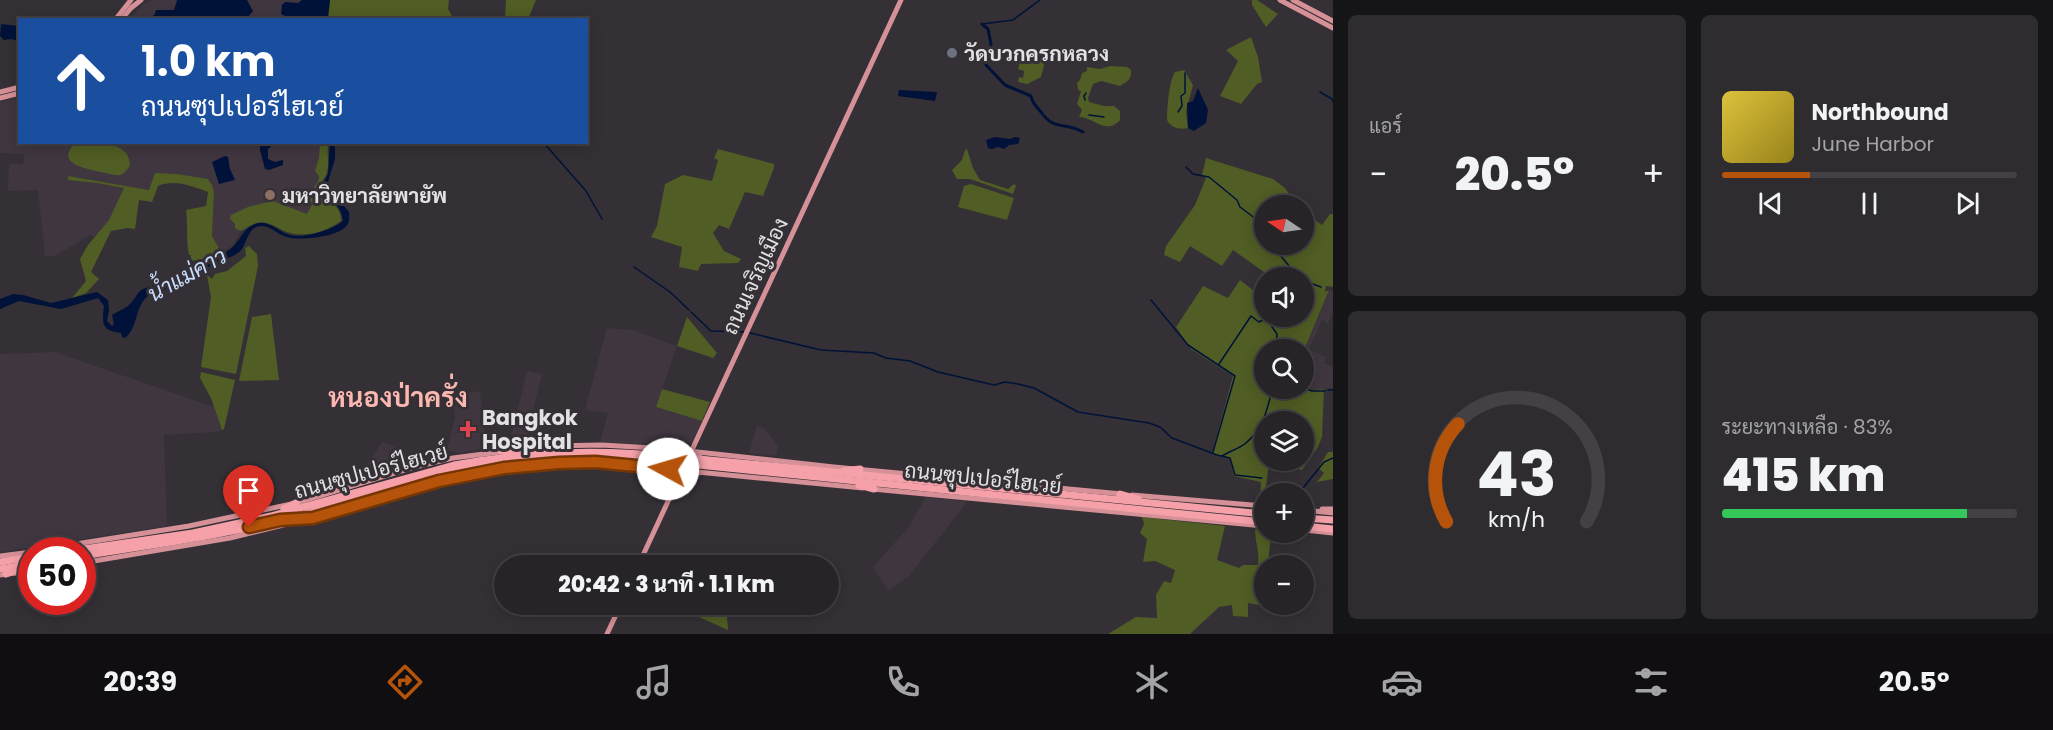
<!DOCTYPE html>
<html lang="th">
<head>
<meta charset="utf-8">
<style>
  body { margin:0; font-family:Poppins,Sarabun,sans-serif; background:#2f2c30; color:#f1f3f6; height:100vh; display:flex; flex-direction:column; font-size:22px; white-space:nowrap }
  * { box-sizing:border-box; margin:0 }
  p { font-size:20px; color:#a4a4a8 }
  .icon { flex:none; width:33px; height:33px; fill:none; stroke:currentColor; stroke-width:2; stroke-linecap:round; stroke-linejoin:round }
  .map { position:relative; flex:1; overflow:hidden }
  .side { display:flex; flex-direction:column; gap:15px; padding:15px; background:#151416; width:720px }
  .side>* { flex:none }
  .guide { position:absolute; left:18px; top:18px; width:570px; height:126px; border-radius:0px; box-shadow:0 3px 15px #0003,0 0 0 2px #434145; background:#1a4fa0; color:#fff; overflow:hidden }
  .needle { width:39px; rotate:283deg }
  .fabs { position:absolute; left:1254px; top:195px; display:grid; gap:12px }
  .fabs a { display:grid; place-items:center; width:60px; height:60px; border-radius:50%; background:#272428; box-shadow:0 3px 15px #0003,0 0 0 2px #434145; font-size:30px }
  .speed { position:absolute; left:18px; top:537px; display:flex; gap:12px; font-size:30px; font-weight:700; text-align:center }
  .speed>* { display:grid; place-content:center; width:78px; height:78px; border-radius:50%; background:#272428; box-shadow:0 3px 15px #0003,0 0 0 2px #434145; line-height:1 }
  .speed .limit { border:9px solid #d22; background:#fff; color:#111 }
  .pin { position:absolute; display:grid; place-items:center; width:51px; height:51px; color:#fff; margin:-62px -26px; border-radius:50% 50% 50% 0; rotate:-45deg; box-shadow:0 0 6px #0007 }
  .pin .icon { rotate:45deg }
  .me { position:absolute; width:66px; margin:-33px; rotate:276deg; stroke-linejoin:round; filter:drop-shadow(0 0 4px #0008) }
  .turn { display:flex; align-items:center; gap:21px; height:126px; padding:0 24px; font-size:27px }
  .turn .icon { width:78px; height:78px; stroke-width:2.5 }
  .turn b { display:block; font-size:42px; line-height:51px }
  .big { font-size:45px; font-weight:800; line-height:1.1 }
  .side .tile { flex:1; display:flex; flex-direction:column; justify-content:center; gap:9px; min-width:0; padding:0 21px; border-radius:9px; background:#2f2c30 }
  .side .dial { align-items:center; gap:0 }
  .dial svg { height:156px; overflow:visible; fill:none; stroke:#434145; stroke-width:7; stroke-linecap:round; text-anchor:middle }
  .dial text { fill:#f1f3f6; stroke:none }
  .song { display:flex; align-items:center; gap:18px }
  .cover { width:72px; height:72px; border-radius:9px; background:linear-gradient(135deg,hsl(50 70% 55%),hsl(50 70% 35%)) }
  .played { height:6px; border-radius:3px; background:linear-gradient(90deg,#b45309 30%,#434145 30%) }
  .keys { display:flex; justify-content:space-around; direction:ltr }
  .heat { display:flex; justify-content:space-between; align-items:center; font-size:33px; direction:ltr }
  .charge { height:9px; border-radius:4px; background:linear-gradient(90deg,#34c759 83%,#434145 0) }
  .side .tiles { flex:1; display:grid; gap:15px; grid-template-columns:repeat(2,1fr) }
  .trip { position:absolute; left:494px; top:555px; width:345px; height:60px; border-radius:30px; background:#272428; box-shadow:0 3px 15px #0003,0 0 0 2px #434145; font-weight:800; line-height:60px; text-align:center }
  .tab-bar { display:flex; height:96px; justify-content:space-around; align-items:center; background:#100e10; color:#a4a4a8 }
  .tab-bar .icon { width:42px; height:42px }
  .tab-bar .selected { color:#b45309 }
  .tab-bar b { font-size:27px; color:#f1f3f6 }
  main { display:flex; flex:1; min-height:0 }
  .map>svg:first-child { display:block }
  .built { fill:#3f3640 }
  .green { fill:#505d24; fill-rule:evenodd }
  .water { fill:#001239 }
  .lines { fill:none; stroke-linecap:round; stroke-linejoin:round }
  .stream { stroke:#001239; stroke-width:1.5 }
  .canal { stroke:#001239; stroke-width:3 }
  .major { stroke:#d69097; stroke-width:5 }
  .highway { stroke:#f6a1aa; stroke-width:7 }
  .route-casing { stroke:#753606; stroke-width:15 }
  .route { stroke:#b45309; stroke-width:10 }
  .worship-dot { fill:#6b7280; stroke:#343035; stroke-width:2 }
  .education-dot { fill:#8d6e63; stroke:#343035; stroke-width:2 }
  .health-dot { fill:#e0444e; stroke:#343035; stroke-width:2 }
  .labels { text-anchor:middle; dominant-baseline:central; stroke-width:6; stroke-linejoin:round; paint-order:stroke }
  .poi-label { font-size:21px; font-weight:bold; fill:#e4e1e4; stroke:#343035; text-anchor:start }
  .street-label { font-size:21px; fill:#e4e1e4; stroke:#343035 }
  .water-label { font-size:22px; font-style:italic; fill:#c6dbfd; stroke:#343035 }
  .district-label { font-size:27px; font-weight:bold; fill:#fbb7b0; stroke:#343035 }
</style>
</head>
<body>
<main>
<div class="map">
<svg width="1333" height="634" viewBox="0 0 1333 634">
  <rect width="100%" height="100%" fill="#343035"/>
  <g class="built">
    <polygon points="153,0 330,0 328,19 128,20 144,4"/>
    <polygon points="19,97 20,142 328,143 327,176 320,184 322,192 329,198 339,212 339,223 328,227 322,232 308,234 293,233 274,225 261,224 241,231 233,246 221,252 212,236 214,192 177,174 149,190 68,176 125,188 109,220 94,238 91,235 54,256 45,256 38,190 8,191 9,164 23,164 24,154 0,153 0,102"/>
    <polygon points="1329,290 1333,292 1333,312 1328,323 1322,320 1309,349 1326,357 1324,363 1333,367 1333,388 1312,390 1304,387 1304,351"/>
    <polygon points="607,328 633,330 677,346 656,407 702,421 692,443 687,447 600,442 608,413 585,410"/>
    <polygon points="55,352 214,407 222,430 216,432 164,435 167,526 0,552 0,354"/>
    <polygon points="527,371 542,374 525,444 509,445"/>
    <polygon points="480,391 485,436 484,449 459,453 447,450 455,417 452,395"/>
    <polygon points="757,426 765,429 778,446 776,456 749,453"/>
    <polygon points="382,442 404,450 410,461 410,465 362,479 368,463"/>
    <polygon points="926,497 966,501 965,505 907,578 888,590 873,567 908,528"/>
  </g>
  <g class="green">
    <polygon points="330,0 449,0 448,9 452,16 451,20 324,20 328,17"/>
    <polygon points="506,0 536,0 528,19 505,19"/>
    <polygon points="1252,0 1257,0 1278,14 1266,27 1252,5"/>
    <polygon points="1251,37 1258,57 1262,82 1257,84 1241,104 1220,96 1238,61 1226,50"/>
    <polygon points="1027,50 1043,60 1044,65 1041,77 1027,84 1018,82 1019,77 1023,78 1024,71 1018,69 1021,58 1025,58"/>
    <path d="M1110,66l17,1 4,3c1,9 -4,12 -11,16l-19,-5 -8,3 -5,14 1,4 15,4h10l6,5v9c-14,16 -26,-3 -41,-3l3,-7 -5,-6 4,-13 -3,-1 -1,-7 3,-3 2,-7 5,-2v-4l13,2z"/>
    <path d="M1184,70l9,15 -7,26 2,17c-8,2 -17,0 -21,-8 0,-11 2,-39 8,-48z"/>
    <path d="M76,143c18,-1 54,-2 54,22 -2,4 -5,8 -10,10 -6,1 -13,-2 -19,-3 -14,-3 -48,-9 -25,-29z"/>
    <path d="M320,143h8c-2,16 5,26 -8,41 3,16 22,20 21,37 -15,11 -38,18 -57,10 -8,-4 -17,-10 -26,-8 -6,1 -12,5 -17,8l-6,-3v-4l-5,-5 1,-4 17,-8 25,-6 34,13 6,-11 -6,-3 12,-21v-3l-4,-5 4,-13z"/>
    <polygon points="718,149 774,164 774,168 763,196 745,192 729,229 719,225 713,233 724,251 741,259 738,263 701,264 698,271 679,267 682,247 651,237 657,226 665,184 683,175 712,181 718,160 714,158"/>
    <polygon points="967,149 973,168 980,180 1008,189 1014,184 1016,186 1013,194 970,179 957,179 952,170 962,160 965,150"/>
    <path d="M1206,158l67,21 12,9 12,17 -33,1v38h40v-32l18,13 8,-11h3v73l-7,-1 -1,6 4,-2 -22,53 -3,8 -40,-1v38h40v-1l8,3 12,-1 -2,48 -4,10 -16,23 -33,-8 -5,40h-4l1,-20 -27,-6 -4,-17 -18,-5 21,-78 -42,-27 -15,-22 27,-41 25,12 12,-18 18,14 6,-8v30h40v-38l-33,-1 -38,-27 -11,16 -32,-20 -10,16 -16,-7 2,-9 29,-41 11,-27 -4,-3zM1264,422h40v38h-40z"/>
    <path d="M155,173l22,1 31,5 4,6 2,7 -2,44 9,16 -16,7 -15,2 1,-6h-2c-3,-15 -1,-29 -3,-45l20,-4 2,-14c-17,-6 -33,-13 -50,-6l-6,16 -13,-2 -4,29 -7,-1 -17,3 -20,41 8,7 -13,14 -14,5 14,-17 -6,-22 8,-14 21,-25 15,-32 -27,-5 -29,-3v-4l81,14z"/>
    <polygon points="971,184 1014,198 1007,220 958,207 964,186"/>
    <polygon points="249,246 257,254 258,266 236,374 201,367 211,297 207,275 212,279 215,274 227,271 246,256 245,248"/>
    <polygon points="271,314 279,380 239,381 252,317"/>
    <polygon points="687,317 717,353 713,358 677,346"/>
    <polygon points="201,372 235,380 224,429 222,430 211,398 200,378"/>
    <polygon points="662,389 710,402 702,421 656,407"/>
    <polygon points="1328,452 1333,452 1333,479 1317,482 1324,473 1318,468"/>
    <path d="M1142,517l83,9 -8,34 22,8 4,-3h15c2,-12 -3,-23 -3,-36l16,4 -3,32 -4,1 1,40 -17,-3v14l-15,-1 -1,-11 -13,2 -29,27h-82l28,-17 21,1 -1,-23 8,-14 7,2 4,-13 -20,-9 -12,1 4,-23 -7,-6 4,-9z"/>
    <polygon points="697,605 726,605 728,630 699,617"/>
  </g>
  <g class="water">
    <polygon points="177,0 247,0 253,11 246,19 149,19 155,14 156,10 174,10"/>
    <polygon points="302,0 330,0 328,17 324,19 291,19 281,14 282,5 285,2 298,3"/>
    <polygon points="1,24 19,26 19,41 11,39 4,40 0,36"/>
    <polygon points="1198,88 1208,110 1206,123 1194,131 1188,128 1187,103 1193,101"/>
    <polygon points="899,90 937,92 935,101 898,96"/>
    <polygon points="995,137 1010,139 1015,137 1020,138 1018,144 1009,145 1004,149 998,147 992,149 988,148 986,140"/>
    <polygon points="260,143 275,143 268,149 268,159 275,162 283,160 283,165 269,170 265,169 260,150"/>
    <path d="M330,143h5v16l-8,26 22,27c0,4 1,10 -2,13 -7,12 -48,16 -60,12 -9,-2 -16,-11 -25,-11 -16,0 -14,19 -23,26 -7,6 -17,7 -25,11 -10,6 -19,18 -30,22 -10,4 -26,4 -35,10 -15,11 -10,32 -24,43l-3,-1 -1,-4c-20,-2 -19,-10 -17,-27l-6,-8 -37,11 -42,-8 -19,8v-10l13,-5 10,1 28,8 46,-11 11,8 1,10 -2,11 5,5 2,-2 -2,-9c6,-4 15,-7 19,-12 5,-5 6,-11 12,-14 11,-5 24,-5 35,-9 9,-2 14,-11 22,-16 9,-6 20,-8 29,-14 12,-8 13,-23 29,-27 12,-2 20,8 29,11 15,6 45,-4 56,-13 -2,-20 -16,-20 -21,-36l6,-11z"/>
    <polygon points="225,156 228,157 230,169 235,180 219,184 212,162"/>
  </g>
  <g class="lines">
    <g class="stream">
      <polyline points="982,24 1013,20 1040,0"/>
      <polyline points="1320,92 1332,99 1333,102"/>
      <polyline points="1085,100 1084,96 1086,93"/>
      <polyline points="1178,112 1182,106 1181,96 1185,93 1185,73"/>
      <polyline points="1089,115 1104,117"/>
      <polyline points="543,142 586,191 602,219"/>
      <polyline points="1186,167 1193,174 1209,177 1237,200 1240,207 1264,225"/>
      <polyline points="1279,244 1280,255 1299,278"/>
      <polyline points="634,267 670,292 689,310"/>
      <polyline points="1307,282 1321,287"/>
      <polyline points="1151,300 1188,345 1235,376 1213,452"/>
      <polyline points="691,312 711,331 744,332"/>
      <polyline points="1267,316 1266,318 1277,334 1276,350"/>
      <polyline points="750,333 821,350 874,353 886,358 910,361 938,372 994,385 1005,382 1018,384 1034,388 1078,412 1149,423 1160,427 1172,438 1217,455 1230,458 1235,475 1262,478"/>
      <polyline points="1219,364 1251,316 1259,322 1266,318"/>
      <polyline points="1303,388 1312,391 1325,391"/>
      <polyline points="1328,390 1333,390"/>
      <path d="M1222,456c8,-5 19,-8 25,-14 18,-16 19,-31 25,-51l3,-3"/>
      <polyline points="1307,509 1303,488 1324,462 1333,458"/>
    </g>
    <path class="canal" d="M982,24l6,5 3,15 -5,21 19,20 26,11c1,7 5,10 10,16 14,20 24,9 42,20"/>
    <g class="major">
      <polyline points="1280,0 1333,28"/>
      <polyline points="1293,0 1333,21"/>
      <polyline points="115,20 131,0"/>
      <polyline points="121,20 131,8 141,0"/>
      <polyline points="0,92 20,87"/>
      <polyline points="0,98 20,93"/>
      <polyline points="674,451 682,456 683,467"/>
      <polyline points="655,469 665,477 669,496"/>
      <path d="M697,471c-6,-6 -3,-14 4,-18"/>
      <polyline points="677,487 687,478 699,473"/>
      <polyline points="872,489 1264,526"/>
      <polyline points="1132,495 1264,506"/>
      <polyline points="1322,509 1333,509"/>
      <polyline points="1304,510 1333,513"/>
      <polyline points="1304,530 1333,533"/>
      <polyline points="38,550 189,526 296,503 411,468 453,458 546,446 602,445 670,449 834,467 1122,494"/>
      <polyline points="0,556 32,552"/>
      <polyline points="82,563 230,538 328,514 439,481 528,465 595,462 863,488"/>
      <polyline points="638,566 901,0"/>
      <polyline points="0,575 32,571"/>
      <polyline points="607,634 621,604"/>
    </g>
    <g class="highway">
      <polyline points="501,451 519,452"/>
      <polyline points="699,459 1264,514"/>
      <polyline points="698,465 1264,522"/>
      <polyline points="504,468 517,464"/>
      <polyline points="844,471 860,469"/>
      <polyline points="859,485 874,489"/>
      <polyline points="1120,494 1138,499"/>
      <polyline points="284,509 296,503"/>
      <polyline points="1304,518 1333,520"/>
      <polyline points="295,519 313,518"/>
      <polyline points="1304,526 1333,529"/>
      <path d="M77,550l116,-17 78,-17 183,-51c77,-14 145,-16 223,-8"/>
      <path d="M82,556c66,-10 133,-20 197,-35 59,-15 116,-39 175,-51 73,-15 148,-17 222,-7"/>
      <polyline points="0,562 32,557"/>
      <polyline points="0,569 32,564"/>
      <polyline points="6,574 18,569"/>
    </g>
  </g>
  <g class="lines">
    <defs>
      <polyline id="route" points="249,527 280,520 313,518 439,481 504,468 559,463 595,462 668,469"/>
    </defs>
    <use href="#route" class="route-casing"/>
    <use href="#route" class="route"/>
  </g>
  <circle class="worship-dot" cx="952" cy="53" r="6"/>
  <circle class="education-dot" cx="270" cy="195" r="6"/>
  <path class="health-dot" d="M465 420h6v6h6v6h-6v6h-6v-6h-6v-6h6z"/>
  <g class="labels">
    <g class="poi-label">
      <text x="964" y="53">วัดบวกครกหลวง</text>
      <text x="282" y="195">มหาวิทยาลัยพายัพ</text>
      <text x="482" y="417">Bangkok<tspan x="482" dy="24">Hospital</tspan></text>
    </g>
    <g class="street-label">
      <text transform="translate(755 276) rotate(-65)">ถนนเจริญเมือง</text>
      <text transform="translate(371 471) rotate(-15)">ถนนซุปเปอร์ไฮเวย์</text>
      <text transform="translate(983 478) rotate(6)">ถนนซุปเปอร์ไฮเวย์</text>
    </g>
    <g class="water-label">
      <text transform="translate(187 275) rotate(-29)">น้ำแม่คาว</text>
    </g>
    <g class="district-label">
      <text x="398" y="397">หนองป่าครั่ง</text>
    </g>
  </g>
</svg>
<div class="fabs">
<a><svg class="needle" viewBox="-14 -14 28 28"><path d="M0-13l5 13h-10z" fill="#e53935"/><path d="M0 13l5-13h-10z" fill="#a4a4a8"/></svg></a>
<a><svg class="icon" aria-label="sound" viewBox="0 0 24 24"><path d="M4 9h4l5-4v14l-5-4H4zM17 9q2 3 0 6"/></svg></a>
<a><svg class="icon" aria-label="search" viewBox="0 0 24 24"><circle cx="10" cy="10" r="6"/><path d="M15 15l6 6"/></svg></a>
<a><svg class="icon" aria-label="layers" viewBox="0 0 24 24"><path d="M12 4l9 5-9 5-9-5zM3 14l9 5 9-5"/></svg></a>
<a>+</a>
<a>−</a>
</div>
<div class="speed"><div class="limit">50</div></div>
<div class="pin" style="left:249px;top:527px;background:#d93025"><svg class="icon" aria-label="arrive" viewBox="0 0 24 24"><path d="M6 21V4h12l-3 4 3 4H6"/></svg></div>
<svg class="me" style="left:668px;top:469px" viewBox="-20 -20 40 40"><circle r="19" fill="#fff"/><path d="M0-13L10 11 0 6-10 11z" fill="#b45309"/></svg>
<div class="trip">20:42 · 3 นาที · 1.1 km</div>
<div class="guide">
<div class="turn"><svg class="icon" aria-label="ahead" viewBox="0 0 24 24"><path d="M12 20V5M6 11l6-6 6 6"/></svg><div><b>1.0 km</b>ถนนซุปเปอร์ไฮเวย์</div></div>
</div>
</div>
<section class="side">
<div class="tiles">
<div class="tile"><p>แอร์</p>
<div class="heat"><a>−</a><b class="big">20.5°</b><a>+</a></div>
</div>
<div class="tile">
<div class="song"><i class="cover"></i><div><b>Northbound</b><p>June Harbor</p></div></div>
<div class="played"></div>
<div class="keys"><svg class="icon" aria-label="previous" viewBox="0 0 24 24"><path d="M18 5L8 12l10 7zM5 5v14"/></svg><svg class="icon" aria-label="pause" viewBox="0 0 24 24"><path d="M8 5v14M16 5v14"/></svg><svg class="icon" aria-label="next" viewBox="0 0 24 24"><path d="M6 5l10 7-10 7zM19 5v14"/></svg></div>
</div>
<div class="tile dial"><svg viewBox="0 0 100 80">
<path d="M14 69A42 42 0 1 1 86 69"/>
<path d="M14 69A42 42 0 0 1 20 19" stroke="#b45309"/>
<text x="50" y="56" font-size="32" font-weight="700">43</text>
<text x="50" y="72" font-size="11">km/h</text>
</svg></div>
<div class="tile"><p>ระยะทางเหลือ · 83%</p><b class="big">415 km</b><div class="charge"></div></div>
</div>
</section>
</main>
<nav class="tab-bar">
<b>20:39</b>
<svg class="icon selected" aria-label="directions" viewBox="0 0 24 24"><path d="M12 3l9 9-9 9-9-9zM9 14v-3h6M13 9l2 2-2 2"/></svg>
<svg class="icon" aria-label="music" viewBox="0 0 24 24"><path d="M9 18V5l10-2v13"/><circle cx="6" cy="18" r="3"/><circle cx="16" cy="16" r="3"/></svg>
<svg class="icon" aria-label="phone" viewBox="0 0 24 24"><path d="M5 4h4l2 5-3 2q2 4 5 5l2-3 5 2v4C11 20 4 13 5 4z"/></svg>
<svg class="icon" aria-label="climate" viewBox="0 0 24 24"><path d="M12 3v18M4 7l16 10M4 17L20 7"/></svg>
<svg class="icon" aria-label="car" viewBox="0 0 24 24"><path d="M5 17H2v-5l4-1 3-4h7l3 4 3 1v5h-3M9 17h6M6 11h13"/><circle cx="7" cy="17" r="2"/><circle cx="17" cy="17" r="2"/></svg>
<svg class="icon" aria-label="filters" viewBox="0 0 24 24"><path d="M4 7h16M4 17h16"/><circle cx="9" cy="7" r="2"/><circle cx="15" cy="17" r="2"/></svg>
<b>20.5°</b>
</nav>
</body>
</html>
